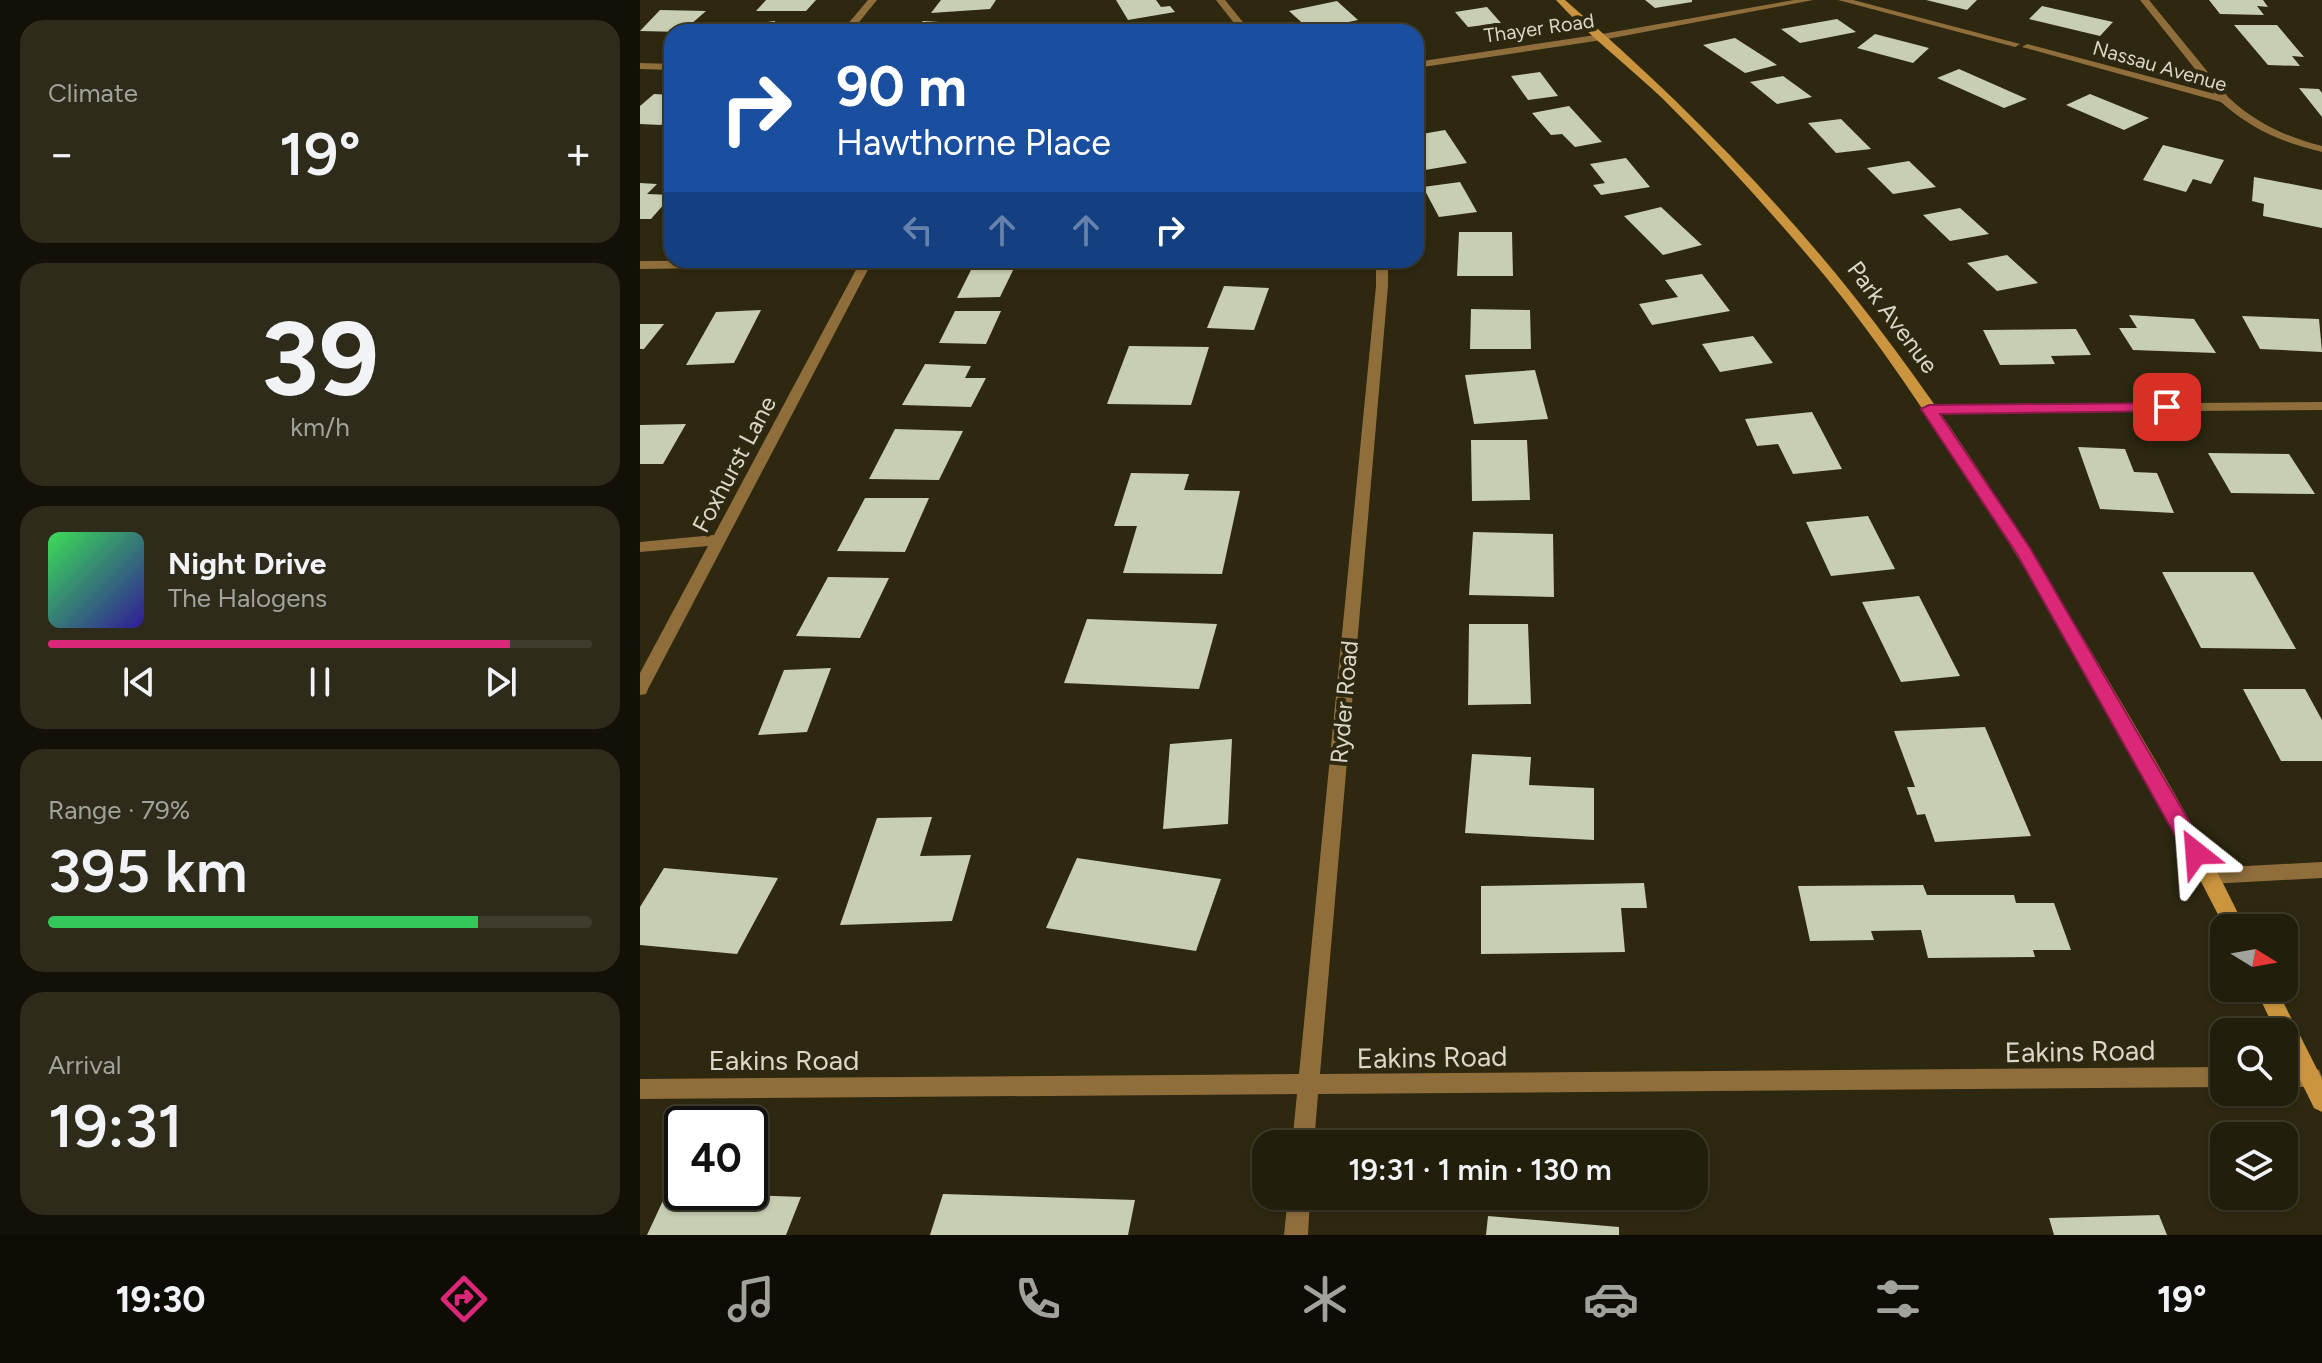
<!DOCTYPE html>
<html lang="en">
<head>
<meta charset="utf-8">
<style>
  body { margin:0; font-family:Figtree,sans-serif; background:#2e2b1a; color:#f1f3f6; height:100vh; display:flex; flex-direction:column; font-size:30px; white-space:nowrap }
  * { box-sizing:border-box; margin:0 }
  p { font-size:26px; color:#a2a29d }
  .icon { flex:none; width:44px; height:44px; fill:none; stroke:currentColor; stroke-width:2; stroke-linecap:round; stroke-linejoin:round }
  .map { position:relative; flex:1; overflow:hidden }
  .drawer { display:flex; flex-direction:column; gap:20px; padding:20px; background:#131007; width:640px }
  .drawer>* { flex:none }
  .top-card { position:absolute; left:24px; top:24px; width:760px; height:244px; border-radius:24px; box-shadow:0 2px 6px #0004,0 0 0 2px #3f3c2d; background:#1a4fa0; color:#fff; overflow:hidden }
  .needle { width:52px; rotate:101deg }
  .controls { position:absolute; left:1570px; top:914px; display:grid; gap:16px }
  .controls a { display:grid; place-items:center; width:88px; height:88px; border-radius:16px; background:#221e0c; box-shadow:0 2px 6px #0004,0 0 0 2px #3f3c2d; font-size:40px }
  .speed { position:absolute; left:24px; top:1106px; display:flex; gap:16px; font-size:40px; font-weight:700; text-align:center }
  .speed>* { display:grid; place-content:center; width:104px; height:104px; border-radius:50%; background:#221e0c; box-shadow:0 2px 6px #0004,0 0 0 2px #3f3c2d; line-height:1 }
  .speed .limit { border:4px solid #111; border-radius:12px; background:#fff; color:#111 }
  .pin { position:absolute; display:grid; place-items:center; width:68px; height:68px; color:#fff; margin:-34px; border-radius:16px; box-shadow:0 4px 12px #0006 }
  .me { position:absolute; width:88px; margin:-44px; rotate:332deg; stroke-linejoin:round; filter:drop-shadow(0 0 6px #0008) }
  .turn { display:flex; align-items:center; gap:28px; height:168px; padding:0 40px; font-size:36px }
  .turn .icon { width:104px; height:104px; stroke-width:2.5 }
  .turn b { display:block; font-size:56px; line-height:68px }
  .lanes { display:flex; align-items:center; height:76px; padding:0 40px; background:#0003; justify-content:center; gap:40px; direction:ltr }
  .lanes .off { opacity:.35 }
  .big { font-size:60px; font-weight:600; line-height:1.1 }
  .drawer .tile { flex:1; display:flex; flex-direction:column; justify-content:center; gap:12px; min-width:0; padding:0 28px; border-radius:24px; background:#2e2b1a }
  .drawer .dial { align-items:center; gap:0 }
  .dial b { font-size:104px; line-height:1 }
  .song { display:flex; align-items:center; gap:24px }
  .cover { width:96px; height:96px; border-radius:12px; background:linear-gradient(135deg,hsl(130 70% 55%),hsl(250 70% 35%)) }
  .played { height:8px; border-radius:4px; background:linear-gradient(90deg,#db2777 85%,#3f3c2d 85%) }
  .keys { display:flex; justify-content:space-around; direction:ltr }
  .heat { display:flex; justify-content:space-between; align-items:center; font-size:44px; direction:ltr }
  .charge { height:12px; border-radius:6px; background:linear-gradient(90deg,#34c759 79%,#3f3c2d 0) }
  .trip { position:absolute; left:612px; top:1130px; width:456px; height:80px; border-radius:24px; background:#221e0c; box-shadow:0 2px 6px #0004,0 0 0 2px #3f3c2d; font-weight:600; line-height:80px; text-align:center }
  .dock { display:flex; height:128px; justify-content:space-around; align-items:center; background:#0e0c05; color:#a2a29d }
  .dock .icon { width:56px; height:56px }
  .dock .active { color:#db2777 }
  .dock b { font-size:36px; color:#f1f3f6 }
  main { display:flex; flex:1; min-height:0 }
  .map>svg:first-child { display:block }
  .building { fill:#c7ceb2 }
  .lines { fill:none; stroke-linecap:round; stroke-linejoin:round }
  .street { fill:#906e3c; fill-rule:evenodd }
  .secondary { fill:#cb953f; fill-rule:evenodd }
  .route { fill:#db2777; stroke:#8e194d; stroke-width:2 }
  .labels { text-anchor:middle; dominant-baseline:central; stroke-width:8; stroke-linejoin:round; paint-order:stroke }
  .far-street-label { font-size:20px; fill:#dad7c8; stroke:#2e2810 }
  .street-label { font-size:24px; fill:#dad7c8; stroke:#2e2810 }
  .near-street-label { font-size:28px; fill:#dad7c8; stroke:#2e2810 }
</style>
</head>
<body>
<main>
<section class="drawer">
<div class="tile"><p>Climate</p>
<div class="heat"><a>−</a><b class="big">19°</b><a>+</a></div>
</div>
<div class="tile dial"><b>39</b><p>km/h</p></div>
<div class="tile">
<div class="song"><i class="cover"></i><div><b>Night Drive</b><p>The Halogens</p></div></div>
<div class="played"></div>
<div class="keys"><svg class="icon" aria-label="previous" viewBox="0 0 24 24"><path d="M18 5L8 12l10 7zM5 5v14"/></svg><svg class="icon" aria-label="pause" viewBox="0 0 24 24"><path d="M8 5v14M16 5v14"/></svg><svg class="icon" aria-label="next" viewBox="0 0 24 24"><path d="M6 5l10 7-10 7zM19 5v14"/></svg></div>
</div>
<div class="tile"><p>Range · 79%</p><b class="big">395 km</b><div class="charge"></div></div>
<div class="tile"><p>Arrival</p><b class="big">19:31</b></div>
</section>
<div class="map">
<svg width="1682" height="1235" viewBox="0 0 1682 1235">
  <rect width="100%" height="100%" fill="#2e2810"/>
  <g class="building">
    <polygon points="126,0 176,0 166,11 116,11"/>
    <polygon points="301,0 356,0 350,9 291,13"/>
    <polygon points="476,0 516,0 521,7 530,6 535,12 488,20"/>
    <polygon points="1005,0 1052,0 1052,2 1015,8"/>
    <polygon points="1286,0 1337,0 1327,10"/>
    <polygon points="1569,0 1623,0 1628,7 1617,6 1624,15 1580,14"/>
    <polygon points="697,1 718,20 670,30 649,11"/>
    <polygon points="1402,6 1473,22 1460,36 1389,19"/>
    <polygon points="847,7 861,23 828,27 815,12"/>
    <polygon points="20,10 66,11 42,32 0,31"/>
    <polygon points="1197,19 1216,32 1160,43 1141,29"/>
    <polygon points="135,21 135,28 155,26 155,32 107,32 107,25"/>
    <polygon points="283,21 332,24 324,32 271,32"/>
    <polygon points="1594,25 1637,25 1664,57 1652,56 1660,66 1628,65"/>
    <polygon points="1235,34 1289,48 1273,63 1217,48"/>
    <polygon points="1095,38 1137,65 1105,73 1063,45"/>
    <polygon points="1319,69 1387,99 1364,108 1297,78"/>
    <polygon points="900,72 918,96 888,100 871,76"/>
    <polygon points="1143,76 1172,97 1137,104 1110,82"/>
    <polygon points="1659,88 1679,89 1682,93 1682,117"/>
    <polygon points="14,94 32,95 32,115 21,125 0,124 0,106"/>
    <polygon points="1450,94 1509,118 1484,130 1426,105"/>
    <polygon points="929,106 962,142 935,147 922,134 911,135 892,113"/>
    <polygon points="1201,119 1231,149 1196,153 1168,123"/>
    <polygon points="805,130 827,163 779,171 776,135"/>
    <polygon points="1523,145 1584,160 1571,184 1553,179 1546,192 1503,180"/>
    <polygon points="986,158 1010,187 961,195 953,185 965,183 950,164"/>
    <polygon points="1269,161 1296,187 1253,194 1227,168"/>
    <polygon points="1614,177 1682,190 1682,228 1623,216 1624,204 1612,201"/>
    <polygon points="820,182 837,212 799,217 783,187"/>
    <polygon points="0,183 17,184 7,194 32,195 11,219 0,219"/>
    <polygon points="1021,207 1062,245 1023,255 984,216"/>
    <polygon points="1320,208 1349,234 1310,241 1283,215"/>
    <polygon points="819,232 872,232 873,276 817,276"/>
    <polygon points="1367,255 1398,283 1357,291 1327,263"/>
    <polygon points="336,260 378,260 360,297 317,298"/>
    <polygon points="1062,274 1090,311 1012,325 999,304 1038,297 1025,280"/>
    <polygon points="584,286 629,288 614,330 567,328"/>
    <polygon points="831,309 890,310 891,349 830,349"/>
    <polygon points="121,310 94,363 46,365 76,312"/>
    <polygon points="315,311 361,311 346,344 299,343"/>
    <polygon points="1489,315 1554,319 1576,353 1493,350 1479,328 1497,328"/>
    <polygon points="1602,316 1679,319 1682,352 1620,349"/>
    <polygon points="0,324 24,324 4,349 0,349"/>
    <polygon points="1436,329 1451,355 1411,356 1415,364 1360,365 1343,330"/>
    <polygon points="1113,336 1133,363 1080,372 1062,344"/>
    <polygon points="489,346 569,347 551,405 467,404"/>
    <polygon points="285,364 331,366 325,378 346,378 331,407 262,405"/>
    <polygon points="895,370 908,419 834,424 825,375"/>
    <polygon points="1172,412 1202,469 1153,474 1138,444 1117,446 1105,419"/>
    <polygon points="46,424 23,464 0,464 0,425"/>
    <polygon points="255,429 323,431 299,480 229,479"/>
    <polygon points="831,440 887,440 890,500 832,501"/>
    <polygon points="1438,447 1485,449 1494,472 1517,473 1534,513 1460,509"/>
    <polygon points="1568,453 1649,454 1675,494 1591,493"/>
    <polygon points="491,473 549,474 544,490 600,491 582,574 483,573 497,526 474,526"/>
    <polygon points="225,498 289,498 265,552 197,551"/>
    <polygon points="1228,516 1255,569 1191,576 1166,522"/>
    <polygon points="833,532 913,534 914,597 829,595"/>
    <polygon points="1522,572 1613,572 1656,649 1561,648"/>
    <polygon points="188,577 249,578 220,638 156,636"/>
    <polygon points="1279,596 1320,676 1261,682 1222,602"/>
    <polygon points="447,619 577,624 559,689 424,683"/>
    <polygon points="829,624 888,624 891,704 828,705"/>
    <polygon points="191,668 167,732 118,735 144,670"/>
    <polygon points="1603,689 1665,689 1682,720 1682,761 1641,761"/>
    <polygon points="1345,727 1391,836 1295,842 1285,814 1277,815 1267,787 1275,787 1254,731"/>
    <polygon points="592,739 588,824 523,829 530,744"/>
    <polygon points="832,754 891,757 889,785 954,788 954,840 825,833"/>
    <polygon points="292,817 280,856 331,855 312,921 200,925 237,818"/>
    <polygon points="437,858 581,879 556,951 406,928"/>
    <polygon points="24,868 138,878 97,954 0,945 0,907"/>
    <polygon points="1004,883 1007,908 981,908 985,952 841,954 841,886"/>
    <polygon points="1283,885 1287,895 1374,895 1376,903 1414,903 1431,950 1393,950 1395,957 1288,958 1281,930 1231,931 1234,940 1170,941 1158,886"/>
    <polygon points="27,1192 161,1197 146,1235 7,1235"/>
    <polygon points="303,1194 495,1200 488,1235 290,1235"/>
    <polygon points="1519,1215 1527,1235 1414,1235 1409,1218"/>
    <polygon points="848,1216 979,1227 979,1235 846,1235"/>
  </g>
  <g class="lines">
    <g class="street">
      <polygon points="228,0 237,0 211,32 201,32"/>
      <polygon points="576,0 585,0 611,32 601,32"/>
      <polygon points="1154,0 1173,0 962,40 776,68 776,62 962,34"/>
      <polygon points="1198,0 1213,0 1380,44 1375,47"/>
      <path d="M1500,0h9l80,98c27,25 57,39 93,48v6c-39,-9 -71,-23 -101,-50l-199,-55 5,-3 188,50z"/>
      <polygon points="0,63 32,64 32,70 0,69"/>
      <polygon points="233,260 8,689 6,694 0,695 0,673 68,546 0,552 0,542 74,535 218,266 0,269 0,261"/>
      <polygon points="736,260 748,260 748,286 680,1074 1584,1067 1584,1087 678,1094 674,1144 652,1144 657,1094 0,1099 0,1079 659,1074 736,286"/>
      <polygon points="1682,402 1682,410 1289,413 1282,409 1289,405"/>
      <polygon points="1682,862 1682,878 1569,884 1562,882 1559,876 1562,870 1569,868"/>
      <polygon points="1644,1067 1671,1067 1679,1070 1682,1077 1679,1084 1671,1087 1644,1087"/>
      <polygon points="648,1196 670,1196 668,1235 644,1235"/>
    </g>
    <g class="secondary">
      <path d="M916,0h9c104,90 202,187 288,295 90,113 168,238 242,363 52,88 106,177 150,270h-20c-77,-150 -159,-298 -251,-440 -47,-73 -94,-145 -149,-212 -52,-62 -106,-122 -163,-178 -35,-33 -74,-63 -106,-98z"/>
      <polygon points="1615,988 1636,988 1682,1079 1682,1112 1674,1108 1644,1047 1644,1032 1636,1032"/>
    </g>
  </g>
  <polygon class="route" points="1527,403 1532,404 1532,411 1300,414 1390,548 1564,847 1567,853 1564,860 1549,860 1377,554 1281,409 1289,405"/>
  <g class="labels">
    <g class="far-street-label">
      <text transform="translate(899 28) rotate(-8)">Thayer Road</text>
      <text transform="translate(1520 66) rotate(16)">Nassau Avenue</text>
    </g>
    <g class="street-label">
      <text transform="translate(1253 317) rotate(53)">Park Avenue</text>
      <text transform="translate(94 464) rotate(-62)">Foxhurst Lane</text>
      <text transform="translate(704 702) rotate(-85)">Ryder Road</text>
    </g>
    <g class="near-street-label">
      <text transform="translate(1440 1051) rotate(-1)">Eakins Road</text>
      <text transform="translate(792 1057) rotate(-1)">Eakins Road</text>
      <text x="144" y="1060">Eakins Road</text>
    </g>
  </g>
</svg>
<div class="controls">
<a><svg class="needle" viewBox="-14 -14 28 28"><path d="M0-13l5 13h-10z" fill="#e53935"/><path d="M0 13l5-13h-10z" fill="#a2a29d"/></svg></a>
<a><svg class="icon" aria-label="search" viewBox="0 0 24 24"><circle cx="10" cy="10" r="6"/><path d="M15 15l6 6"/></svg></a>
<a><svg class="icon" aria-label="layers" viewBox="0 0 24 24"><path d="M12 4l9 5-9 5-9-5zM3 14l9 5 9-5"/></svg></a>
</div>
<div class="speed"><div class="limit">40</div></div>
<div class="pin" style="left:1527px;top:407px;background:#d93025"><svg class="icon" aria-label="arrive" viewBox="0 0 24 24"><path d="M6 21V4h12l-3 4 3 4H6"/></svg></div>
<svg class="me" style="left:1556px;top:853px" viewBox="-20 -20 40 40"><path d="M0-17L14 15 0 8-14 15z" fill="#db2777" stroke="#fff" stroke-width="4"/></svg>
<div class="trip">19:31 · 1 min · 130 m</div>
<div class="top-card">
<div class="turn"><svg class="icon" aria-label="right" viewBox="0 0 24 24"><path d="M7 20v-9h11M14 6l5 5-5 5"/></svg><div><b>90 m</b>Hawthorne Place</div></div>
<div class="lanes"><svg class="icon off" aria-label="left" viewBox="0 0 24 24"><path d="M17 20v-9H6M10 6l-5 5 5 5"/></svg><svg class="icon off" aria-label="ahead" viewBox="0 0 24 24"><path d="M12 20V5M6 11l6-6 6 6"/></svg><svg class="icon off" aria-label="ahead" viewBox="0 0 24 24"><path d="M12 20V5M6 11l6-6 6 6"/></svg><svg class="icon" aria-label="right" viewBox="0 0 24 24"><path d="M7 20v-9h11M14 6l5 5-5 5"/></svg></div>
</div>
</div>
</main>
<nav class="dock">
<b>19:30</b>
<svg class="icon active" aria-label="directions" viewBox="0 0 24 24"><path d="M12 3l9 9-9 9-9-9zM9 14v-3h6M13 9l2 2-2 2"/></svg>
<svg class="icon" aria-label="music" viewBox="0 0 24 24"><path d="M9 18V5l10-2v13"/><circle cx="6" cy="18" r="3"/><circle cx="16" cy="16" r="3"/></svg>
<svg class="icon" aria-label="phone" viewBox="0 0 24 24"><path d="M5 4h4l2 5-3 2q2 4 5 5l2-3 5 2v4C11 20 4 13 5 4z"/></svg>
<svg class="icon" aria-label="climate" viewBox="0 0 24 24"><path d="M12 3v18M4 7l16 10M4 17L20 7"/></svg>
<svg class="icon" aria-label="car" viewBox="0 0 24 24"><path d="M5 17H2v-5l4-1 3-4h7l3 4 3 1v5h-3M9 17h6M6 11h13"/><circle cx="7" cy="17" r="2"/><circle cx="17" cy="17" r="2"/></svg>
<svg class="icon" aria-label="filters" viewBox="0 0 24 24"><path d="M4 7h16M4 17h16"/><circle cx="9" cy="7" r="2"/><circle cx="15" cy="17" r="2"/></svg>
<b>19°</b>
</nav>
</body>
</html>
